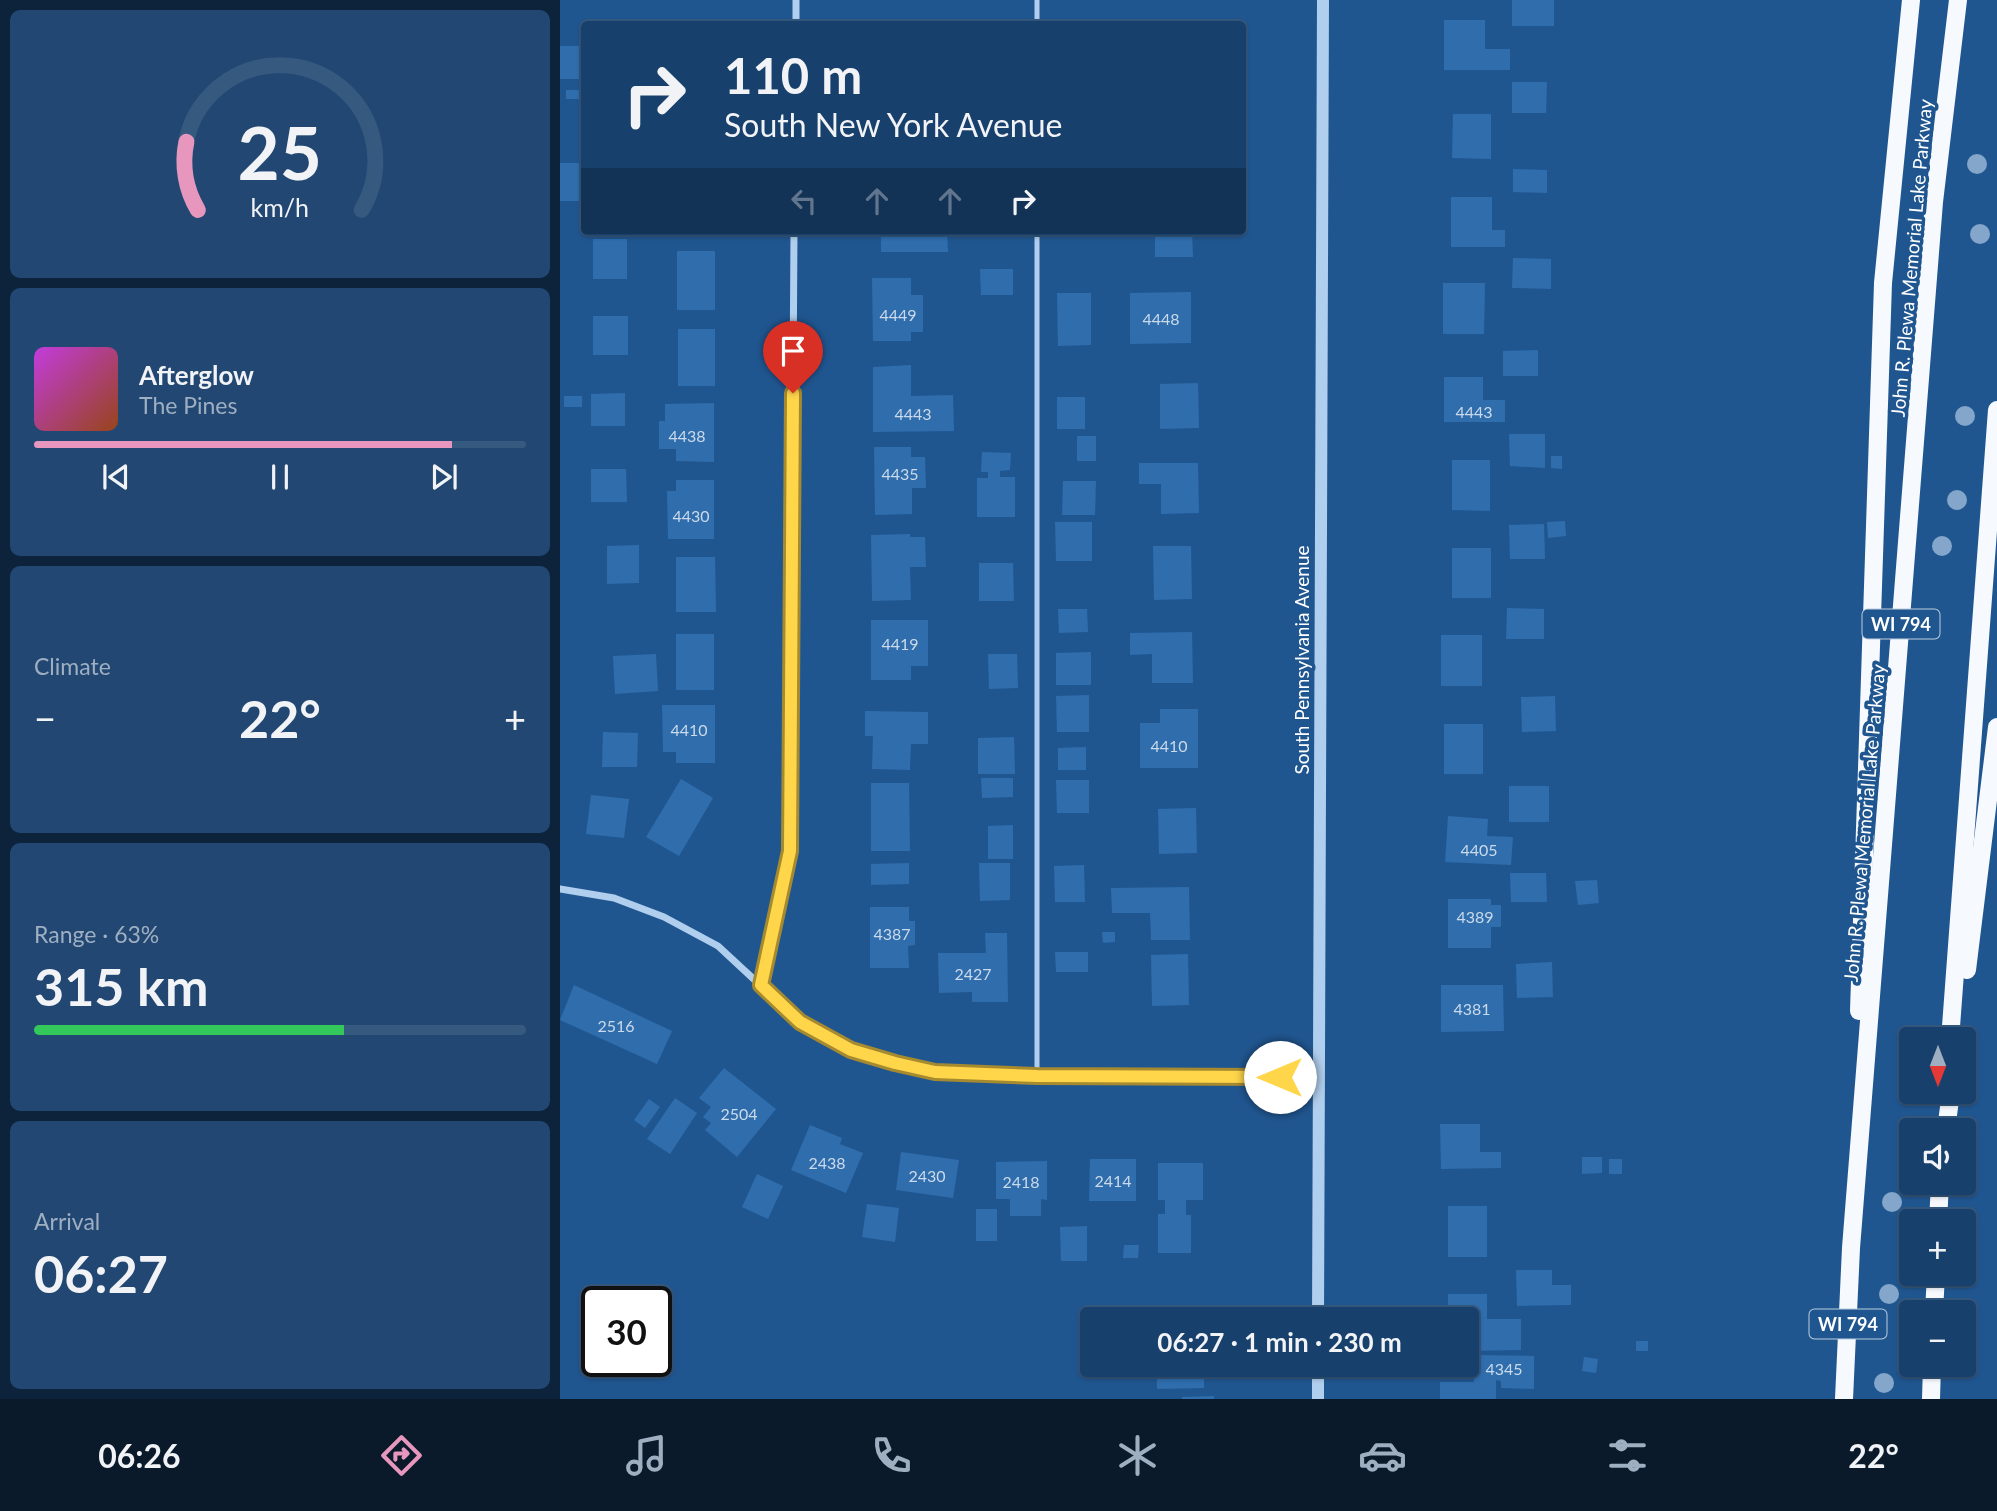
<!DOCTYPE html>
<html lang="en">
<head>
<meta charset="utf-8">
<style>
  body { margin:0; font-family:Lato,sans-serif; background:#214772; color:#f1f3f6; height:100vh; display:flex; flex-direction:column; font-size:26px; white-space:nowrap }
  * { box-sizing:border-box; margin:0 }
  p { font-size:23px; color:#9fafc2 }
  .icon { flex:none; width:38px; height:38px; fill:none; stroke:currentColor; stroke-width:2; stroke-linecap:round; stroke-linejoin:round }
  .map { position:relative; flex:1; overflow:hidden }
  .details { display:flex; flex-direction:column; gap:10px; padding:10px; background:#0d233b; width:560px }
  .details>* { flex:none }
  .banner { position:absolute; left:21px; top:21px; width:665px; height:214px; border-radius:7px; box-shadow:0 2px 5px #0004,0 0 0 2px #36597f; background:#18406c; color:#f1f3f6; overflow:hidden }
  .needle { width:46px; rotate:180deg }
  .tools { position:absolute; left:1339px; top:1027px; display:grid; gap:14px }
  .tools a { display:grid; place-items:center; width:77px; height:77px; border-radius:7px; background:#18406c; box-shadow:0 2px 5px #0004,0 0 0 2px #36597f; font-size:35px }
  .speed { position:absolute; left:21px; top:1286px; display:flex; gap:14px; font-size:35px; font-weight:700; text-align:center }
  .speed>* { display:grid; place-content:center; width:91px; height:91px; border-radius:50%; background:#18406c; box-shadow:0 2px 5px #0004,0 0 0 2px #36597f; line-height:1 }
  .speed .limit { border:4px solid #111; border-radius:10px; background:#fff; color:#111 }
  .pin { position:absolute; display:grid; place-items:center; width:60px; height:60px; color:#fff; margin:-72px -30px; border-radius:50% 50% 50% 0; rotate:-45deg; box-shadow:0 0 7px #0007 }
  .pin .icon { rotate:45deg }
  .me { position:absolute; width:77px; margin:-38px; rotate:270deg; stroke-linejoin:round; filter:drop-shadow(0 0 5px #0008) }
  .turn { display:flex; align-items:center; gap:24px; height:147px; padding:0 28px; font-size:32px }
  .turn .icon { width:91px; height:91px; stroke-width:2.5 }
  .turn b { display:block; font-size:49px; line-height:60px }
  .lanes { display:flex; align-items:center; height:66px; padding:0 28px; background:#0003; justify-content:center; gap:35px; direction:ltr }
  .lanes .off { opacity:.35 }
  .big { font-size:52px; font-weight:700; line-height:1.1 }
  .details .widget { flex:1; display:flex; flex-direction:column; justify-content:center; gap:10px; min-width:0; padding:0 24px; border-radius:10px; background:#214772 }
  .details .dial { align-items:center; gap:0 }
  .dial svg { height:182px; overflow:visible; fill:none; stroke:#36597f; stroke-width:7; stroke-linecap:round; text-anchor:middle }
  .dial text { fill:#f1f3f6; stroke:none }
  .song { display:flex; align-items:center; gap:21px }
  .cover { width:84px; height:84px; border-radius:10px; background:linear-gradient(135deg,hsl(290 70% 55%),hsl(20 70% 35%)) }
  .played { height:7px; border-radius:4px; background:linear-gradient(90deg,#e797bd 85%,#36597f 85%) }
  .keys { display:flex; justify-content:space-around; direction:ltr }
  .heat { display:flex; justify-content:space-between; align-items:center; font-size:38px; direction:ltr }
  .charge { height:10px; border-radius:5px; background:linear-gradient(90deg,#34c759 63%,#36597f 0) }
  .trip { position:absolute; left:520px; top:1307px; width:399px; height:70px; border-radius:7px; background:#18406c; box-shadow:0 2px 5px #0004,0 0 0 2px #36597f; font-weight:700; line-height:70px; text-align:center }
  .tabs { display:flex; height:112px; justify-content:space-around; align-items:center; background:#0a1a2b; color:#9fafc2 }
  .tabs .icon { width:49px; height:49px }
  .tabs .active { color:#e797bd }
  .tabs b { font-size:32px; color:#f1f3f6 }
  main { display:flex; flex:1; min-height:0 }
  .map>svg:first-child { display:block }
  .building { fill:#2f6dad }
  .lines { fill:none; stroke-linecap:round; stroke-linejoin:round }
  .service { stroke:#b0ceed; stroke-width:5 }
  .minor { stroke:#b0ceed; stroke-width:7 }
  .tertiary { stroke:#b0ceed; stroke-width:12 }
  .primary { stroke:#f6faff; stroke-width:18 }
  .tree { fill:#84a6ca }
  .route-casing { stroke:#a68a30; stroke-width:18 }
  .route { stroke:#ffd54a; stroke-width:12 }
  .labels { text-anchor:middle; dominant-baseline:central; stroke-width:7; stroke-linejoin:round; paint-order:stroke }
  .number-label { font-size:16px; fill:#cbdaea }
  .shield { fill:#205690; stroke:#bcccde; stroke-width:2 }
  .shield-label { font-size:18px; font-weight:bold; fill:#fff }
  .street-label { font-size:19px; fill:#fff; stroke:#205690 }
</style>
</head>
<body>
<main>
<section class="details">
<div class="widget dial"><svg viewBox="0 0 100 80">
<path d="M14 69A42 42 0 1 1 86 69"/>
<path d="M14 69A42 42 0 0 1 9 39" stroke="#e797bd"/>
<text x="50" y="56" font-size="32" font-weight="700">25</text>
<text x="50" y="72" font-size="11">km/h</text>
</svg></div>
<div class="widget">
<div class="song"><i class="cover"></i><div><b>Afterglow</b><p>The Pines</p></div></div>
<div class="played"></div>
<div class="keys"><svg class="icon" aria-label="previous" viewBox="0 0 24 24"><path d="M18 5L8 12l10 7zM5 5v14"/></svg><svg class="icon" aria-label="pause" viewBox="0 0 24 24"><path d="M8 5v14M16 5v14"/></svg><svg class="icon" aria-label="next" viewBox="0 0 24 24"><path d="M6 5l10 7-10 7zM19 5v14"/></svg></div>
</div>
<div class="widget"><p>Climate</p>
<div class="heat"><a>−</a><b class="big">22°</b><a>+</a></div>
</div>
<div class="widget"><p>Range · 63%</p><b class="big">315 km</b><div class="charge"></div></div>
<div class="widget"><p>Arrival</p><b class="big">06:27</b></div>
</section>
<div class="map">
<svg width="1437" height="1399" viewBox="0 0 1437 1399">
  <rect width="100%" height="100%" fill="#205690"/>
  <g class="building">
    <rect x="952" y="0" width="42" height="26"/>
    <polygon points="884,20 925,20 925,49 950,49 950,70 884,70"/>
    <polygon points="0,46 23,46 24,79 0,79"/>
    <polygon points="952,82 987,82 986,113 952,113"/>
    <rect x="6" y="90" width="17" height="9"/>
    <polygon points="893,114 931,114 931,159 892,158"/>
    <rect x="0" y="163" width="24" height="38"/>
    <polygon points="953,169 987,170 987,193 953,192"/>
    <polygon points="891,197 932,197 932,230 945,230 945,247 891,247"/>
    <polygon points="321,231 387,231 388,252 321,252"/>
    <polygon points="595,231 632,231 633,257 595,257"/>
    <rect x="33" y="239" width="34" height="40"/>
    <rect x="117" y="251" width="38" height="59"/>
    <polygon points="953,258 991,259 991,289 952,288"/>
    <polygon points="420,269 453,269 453,295 421,295"/>
    <polygon points="312,278 351,278 351,295 363,295 363,332 351,332 351,341 313,341"/>
    <polygon points="883,283 925,283 924,334 883,334"/>
    <polygon points="631,292 631,343 570,344 570,293"/>
    <polygon points="497,293 531,293 531,345 498,346"/>
    <rect x="33" y="316" width="35" height="39"/>
    <rect x="118" y="329" width="37" height="57"/>
    <polygon points="978,350 978,376 943,376 943,351"/>
    <polygon points="351,365 351,396 393,395 394,431 313,432 313,367"/>
    <polygon points="884,377 923,377 923,400 945,400 945,422 884,422"/>
    <polygon points="638,383 639,428 600,429 600,384"/>
    <polygon points="65,393 65,426 31,426 31,394"/>
    <rect x="4" y="396" width="18" height="11"/>
    <rect x="497" y="397" width="28" height="32"/>
    <polygon points="154,403 154,462 116,461 116,449 99,449 99,421 105,421 105,404"/>
    <polygon points="949,434 985,434 985,468 950,466"/>
    <rect x="517" y="436" width="19" height="25"/>
    <polygon points="314,447 351,447 351,457 365,457 366,488 352,488 352,514 315,515"/>
    <polygon points="422,452 451,453 450,470 440,471 440,477 455,477 455,517 417,517 417,478 428,478 428,472 421,472"/>
    <polygon points="991,456 1002,456 1002,469 991,468"/>
    <polygon points="892,460 930,460 930,511 892,510"/>
    <polygon points="579,463 638,463 639,513 601,514 601,484 579,484"/>
    <polygon points="31,469 66,469 67,502 31,502"/>
    <polygon points="116,480 154,480 154,539 108,539 107,491 116,491"/>
    <polygon points="503,481 536,481 535,515 502,515"/>
    <polygon points="1005,521 1006,536 988,538 987,522"/>
    <polygon points="495,522 532,522 532,561 496,561"/>
    <polygon points="984,524 985,559 950,559 949,525"/>
    <polygon points="350,534 350,537 365,537 366,567 350,567 351,600 312,601 311,535"/>
    <polygon points="79,545 79,583 47,584 47,546"/>
    <polygon points="593,546 631,546 632,599 594,600"/>
    <rect x="892" y="548" width="39" height="50"/>
    <polygon points="116,557 155,557 156,612 116,612"/>
    <polygon points="419,563 453,563 454,601 419,601"/>
    <polygon points="947,608 984,609 984,639 946,639"/>
    <polygon points="498,609 527,609 528,632 499,633"/>
    <polygon points="311,620 368,620 368,666 351,666 351,680 311,680"/>
    <polygon points="632,632 633,683 592,683 592,654 570,655 570,633"/>
    <rect x="116" y="634" width="38" height="56"/>
    <rect x="881" y="635" width="41" height="51"/>
    <polygon points="531,652 531,685 496,685 496,653"/>
    <polygon points="96,654 98,691 55,694 53,656"/>
    <polygon points="428,654 457,654 458,688 429,689"/>
    <polygon points="529,695 529,732 497,732 496,696"/>
    <polygon points="995,696 996,731 962,732 961,697"/>
    <polygon points="102,705 155,705 155,763 116,763 116,752 103,752"/>
    <polygon points="600,709 638,709 638,768 580,768 580,723 600,723"/>
    <polygon points="305,711 368,712 368,744 351,744 350,770 312,769 313,736 305,736"/>
    <rect x="884" y="724" width="39" height="50"/>
    <polygon points="43,732 78,733 77,767 42,767"/>
    <polygon points="454,737 455,774 418,774 418,738"/>
    <polygon points="526,747 526,770 498,770 498,748"/>
    <polygon points="421,778 453,778 453,797 422,798"/>
    <polygon points="121,779 153,798 119,856 86,837"/>
    <polygon points="496,780 529,780 529,813 497,813"/>
    <polygon points="311,783 349,783 350,851 311,851"/>
    <rect x="949" y="786" width="40" height="36"/>
    <polygon points="31,795 69,799 64,838 26,834"/>
    <polygon points="636,808 637,853 599,854 598,809"/>
    <polygon points="888,816 928,819 927,836 953,837 951,865 885,862"/>
    <polygon points="453,825 453,859 428,859 428,826"/>
    <polygon points="349,863 349,884 311,885 311,864"/>
    <polygon points="419,863 450,863 450,900 420,901"/>
    <polygon points="524,865 525,902 495,902 494,866"/>
    <polygon points="950,873 986,873 987,902 951,902"/>
    <polygon points="1037,880 1039,903 1018,905 1015,881"/>
    <polygon points="629,887 630,940 591,940 590,913 552,913 551,888"/>
    <polygon points="888,899 931,899 931,905 941,905 941,927 931,927 931,948 888,948"/>
    <polygon points="310,907 349,907 349,921 355,921 355,945 348,946 349,968 310,968"/>
    <polygon points="542,932 555,932 555,942 543,943"/>
    <polygon points="425,933 447,933 448,1002 412,1002 412,992 379,993 378,953 426,953"/>
    <polygon points="495,952 528,952 528,972 496,972"/>
    <polygon points="628,954 629,1005 592,1006 591,955"/>
    <polygon points="992,962 993,997 957,998 956,964"/>
    <polygon points="14,985 112,1031 97,1064 0,1020"/>
    <polygon points="881,985 943,985 944,1031 881,1032"/>
    <polygon points="164,1068 216,1109 177,1157 145,1130 151,1123 143,1117 151,1107 139,1098"/>
    <polygon points="115,1098 137,1113 110,1154 87,1139"/>
    <polygon points="89,1099 100,1107 85,1128 74,1120"/>
    <polygon points="880,1124 920,1124 920,1152 941,1152 941,1168 881,1169"/>
    <polygon points="250,1125 282,1138 280,1144 303,1153 286,1193 231,1170"/>
    <polygon points="341,1152 399,1160 393,1198 336,1190"/>
    <polygon points="1022,1157 1042,1157 1042,1173 1022,1174"/>
    <polygon points="530,1159 576,1159 576,1201 529,1201"/>
    <rect x="1049" y="1159" width="13" height="15"/>
    <polygon points="487,1161 487,1200 481,1199 481,1216 450,1216 450,1199 436,1199 436,1162"/>
    <polygon points="598,1163 643,1163 643,1200 626,1200 626,1215 631,1215 631,1253 598,1253 598,1214 605,1214 605,1200 598,1200"/>
    <polygon points="197,1174 223,1186 208,1219 182,1207"/>
    <polygon points="307,1204 339,1208 335,1242 302,1237"/>
    <rect x="888" y="1206" width="39" height="51"/>
    <rect x="416" y="1209" width="21" height="32"/>
    <polygon points="527,1226 527,1261 501,1261 500,1227"/>
    <polygon points="564,1245 579,1245 578,1258 563,1258"/>
    <polygon points="956,1270 992,1270 992,1285 1011,1285 1011,1305 957,1306"/>
    <polygon points="888,1294 927,1294 927,1319 961,1319 961,1350 906,1351 906,1320 888,1320"/>
    <polygon points="528,1306 562,1307 562,1320 532,1320 532,1342 527,1341"/>
    <rect x="596" y="1315" width="48" height="5"/>
    <rect x="1076" y="1341" width="12" height="10"/>
    <polygon points="914,1355 974,1356 974,1389 941,1388 941,1381 936,1380 936,1399 880,1399 880,1382 914,1382"/>
    <polygon points="1024,1357 1038,1359 1036,1373 1022,1371"/>
    <polygon points="597,1365 644,1365 644,1388 597,1389"/>
    <polygon points="654,1396 654,1399 622,1399 622,1397"/>
  </g>
  <g class="lines">
    <g class="service">
      <polyline points="477,0 477,24"/>
      <polyline points="477,231 477,1076"/>
    </g>
    <g class="minor">
      <polyline points="236,24 236,0"/>
      <polyline points="0,889 54,898 104,917 158,946 240,1022 291,1050 335,1064 375,1072 428,1075 759,1077"/>
      <polyline points="201,985 230,851 234,231"/>
    </g>
    <g class="tertiary">
      <polyline points="758,1320 763,0"/>
      <polyline points="758,1399 758,1365"/>
    </g>
    <g class="primary">
      <polyline points="1407,970 1437,727"/>
      <polyline points="1299,1011 1323,283 1351,0"/>
      <polyline points="1390,1040 1437,410"/>
      <polyline points="1386,1130 1391,1092"/>
      <polyline points="1378,1222 1380,1183"/>
      <polyline points="1374,1312 1376,1274"/>
      <polyline points="1284,1399 1291,1248 1374,202 1398,0"/>
      <polyline points="1371,1399 1372,1365"/>
    </g>
  </g>
  <g class="tree">
    <circle cx="1417" cy="164" r="10"/>
    <circle cx="1420" cy="234" r="10"/>
    <circle cx="1405" cy="416" r="10"/>
    <circle cx="1397" cy="500" r="10"/>
    <circle cx="1382" cy="546" r="10"/>
    <circle cx="1332" cy="1202" r="10"/>
    <circle cx="1329" cy="1294" r="10"/>
    <circle cx="1324" cy="1383" r="10"/>
  </g>
  <g class="lines">
    <defs>
      <polyline id="route" points="233,393 230,851 201,985 240,1022 291,1050 335,1063 375,1072 477,1076 720,1077"/>
    </defs>
    <use href="#route" class="route-casing"/>
    <use href="#route" class="route"/>
  </g>
  <g class="labels">
    <g class="number-label">
      <text x="338" y="314">4449</text>
      <text x="601" y="318">4448</text>
      <text x="914" y="411">4443</text>
      <text x="353" y="413">4443</text>
      <text x="127" y="435">4438</text>
      <text x="340" y="473">4435</text>
      <text x="131" y="515">4430</text>
      <text x="340" y="643">4419</text>
      <text x="129" y="729">4410</text>
      <text x="609" y="745">4410</text>
      <text x="919" y="849">4405</text>
      <text x="915" y="916">4389</text>
      <text x="332" y="933">4387</text>
      <text x="413" y="973">2427</text>
      <text x="912" y="1008">4381</text>
      <text x="56" y="1025">2516</text>
      <text x="179" y="1113">2504</text>
      <text x="267" y="1162">2438</text>
      <text x="367" y="1175">2430</text>
      <text x="553" y="1180">2414</text>
      <text x="461" y="1181">2418</text>
      <text x="944" y="1368">4345</text>
    </g>
    <g class="shield">
      <rect x="1302.5" y="609.5" width="77" height="29" rx="5"/>
      <rect x="1249.5" y="1309.5" width="77" height="29" rx="5"/>
    </g>
    <g class="shield-label">
      <text x="1341" y="624">WI 794</text>
      <text x="1288" y="1324">WI 794</text>
    </g>
    <g class="street-label">
      <text transform="translate(1351 258) rotate(-85)">John R. Plewa Memorial Lake Parkway</text>
      <text transform="translate(741 660) rotate(-90)">South Pennsylvania Avenue</text>
      <text transform="translate(1304 823) rotate(-85)">John R. Plewa Memorial Lake Parkway</text>
    </g>
  </g>
</svg>
<div class="tools">
<a><svg class="needle" viewBox="-14 -14 28 28"><path d="M0-13l5 13h-10z" fill="#e53935"/><path d="M0 13l5-13h-10z" fill="#9fafc2"/></svg></a>
<a><svg class="icon" aria-label="sound" viewBox="0 0 24 24"><path d="M4 9h4l5-4v14l-5-4H4zM17 9q2 3 0 6"/></svg></a>
<a>+</a>
<a>−</a>
</div>
<div class="speed"><div class="limit">30</div></div>
<div class="pin" style="left:233px;top:393px;background:#d93025"><svg class="icon" aria-label="arrive" viewBox="0 0 24 24"><path d="M6 21V4h12l-3 4 3 4H6"/></svg></div>
<svg class="me" style="left:720px;top:1077px" viewBox="-20 -20 40 40"><circle r="19" fill="#fff"/><path d="M0-13L10 11 0 6-10 11z" fill="#ffd54a"/></svg>
<div class="trip">06:27 · 1 min · 230 m</div>
<div class="banner">
<div class="turn"><svg class="icon" aria-label="right" viewBox="0 0 24 24"><path d="M7 20v-9h11M14 6l5 5-5 5"/></svg><div><b>110 m</b>South New York Avenue</div></div>
<div class="lanes"><svg class="icon off" aria-label="left" viewBox="0 0 24 24"><path d="M17 20v-9H6M10 6l-5 5 5 5"/></svg><svg class="icon off" aria-label="ahead" viewBox="0 0 24 24"><path d="M12 20V5M6 11l6-6 6 6"/></svg><svg class="icon off" aria-label="ahead" viewBox="0 0 24 24"><path d="M12 20V5M6 11l6-6 6 6"/></svg><svg class="icon" aria-label="right" viewBox="0 0 24 24"><path d="M7 20v-9h11M14 6l5 5-5 5"/></svg></div>
</div>
</div>
</main>
<nav class="tabs">
<b>06:26</b>
<svg class="icon active" aria-label="directions" viewBox="0 0 24 24"><path d="M12 3l9 9-9 9-9-9zM9 14v-3h6M13 9l2 2-2 2"/></svg>
<svg class="icon" aria-label="music" viewBox="0 0 24 24"><path d="M9 18V5l10-2v13"/><circle cx="6" cy="18" r="3"/><circle cx="16" cy="16" r="3"/></svg>
<svg class="icon" aria-label="phone" viewBox="0 0 24 24"><path d="M5 4h4l2 5-3 2q2 4 5 5l2-3 5 2v4C11 20 4 13 5 4z"/></svg>
<svg class="icon" aria-label="climate" viewBox="0 0 24 24"><path d="M12 3v18M4 7l16 10M4 17L20 7"/></svg>
<svg class="icon" aria-label="car" viewBox="0 0 24 24"><path d="M5 17H2v-5l4-1 3-4h7l3 4 3 1v5h-3M9 17h6M6 11h13"/><circle cx="7" cy="17" r="2"/><circle cx="17" cy="17" r="2"/></svg>
<svg class="icon" aria-label="filters" viewBox="0 0 24 24"><path d="M4 7h16M4 17h16"/><circle cx="9" cy="7" r="2"/><circle cx="15" cy="17" r="2"/></svg>
<b>22°</b>
</nav>
</body>
</html>
